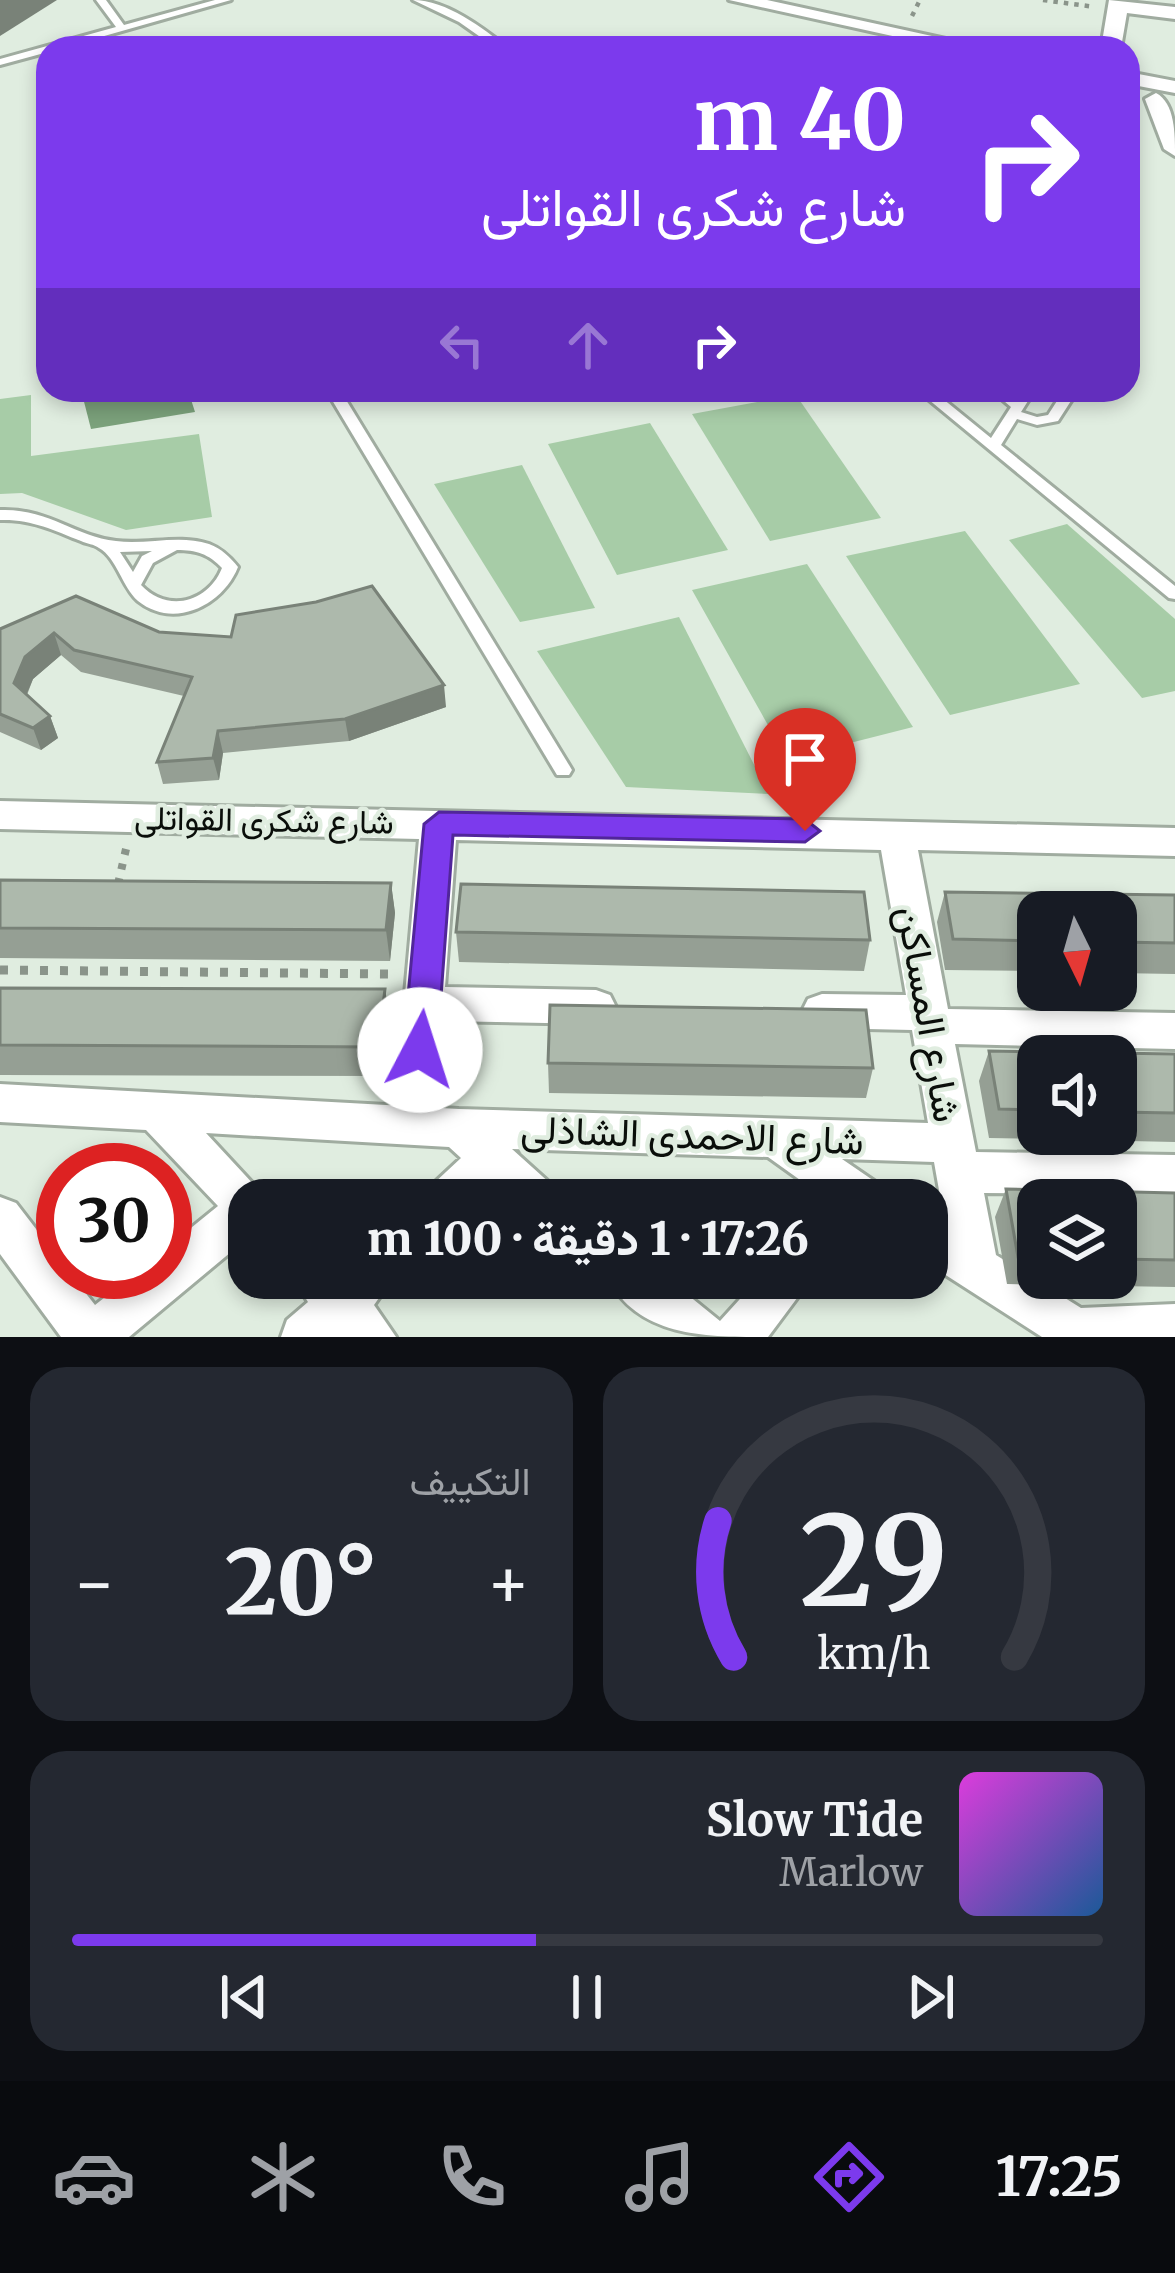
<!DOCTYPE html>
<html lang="ar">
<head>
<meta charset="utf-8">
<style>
  body { margin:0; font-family:Merriweather,Vazirmatn,serif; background:#242831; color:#f1f3f6; direction:rtl; height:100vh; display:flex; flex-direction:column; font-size:45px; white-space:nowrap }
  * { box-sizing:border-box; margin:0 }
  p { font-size:39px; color:#9ea1a6 }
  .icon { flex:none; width:66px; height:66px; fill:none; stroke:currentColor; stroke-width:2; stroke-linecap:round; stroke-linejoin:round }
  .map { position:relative; height:1337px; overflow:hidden; direction:ltr }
  .drawer { display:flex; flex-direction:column; gap:30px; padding:30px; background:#0d0f14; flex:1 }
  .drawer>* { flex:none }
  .hud { position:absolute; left:36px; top:36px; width:1104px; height:366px; border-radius:36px; box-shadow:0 6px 18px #0003; direction:rtl; background:#7c3aed; color:#fff; overflow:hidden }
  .needle { width:78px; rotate:175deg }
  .controls { position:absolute; left:1017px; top:891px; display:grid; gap:24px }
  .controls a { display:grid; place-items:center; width:120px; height:120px; border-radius:24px; background:#171b24; box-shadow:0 6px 18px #0003; font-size:60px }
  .speed { position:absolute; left:36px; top:1143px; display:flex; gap:24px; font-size:60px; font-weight:700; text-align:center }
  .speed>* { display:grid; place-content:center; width:156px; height:156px; border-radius:50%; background:#171b24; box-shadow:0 6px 18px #0003; line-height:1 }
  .speed .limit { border:18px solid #d22; background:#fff; color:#111 }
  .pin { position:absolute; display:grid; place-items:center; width:102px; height:102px; color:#fff; margin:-123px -51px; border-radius:50% 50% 50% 0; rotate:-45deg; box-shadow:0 0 12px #0007 }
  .pin .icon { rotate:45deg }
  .me { position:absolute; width:132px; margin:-66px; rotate:5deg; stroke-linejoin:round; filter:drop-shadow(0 0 9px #0008) }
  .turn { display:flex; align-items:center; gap:42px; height:252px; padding:0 36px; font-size:54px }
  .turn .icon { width:156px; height:156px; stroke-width:2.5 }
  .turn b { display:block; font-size:84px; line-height:102px }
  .lanes { display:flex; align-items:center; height:114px; padding:0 36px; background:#0003; justify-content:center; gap:60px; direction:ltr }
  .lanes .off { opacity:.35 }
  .big { font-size:90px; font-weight:800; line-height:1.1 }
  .drawer .widget { flex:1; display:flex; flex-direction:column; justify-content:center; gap:18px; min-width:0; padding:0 42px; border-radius:36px; background:#242831 }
  .drawer .dial { align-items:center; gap:0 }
  .dial svg { height:312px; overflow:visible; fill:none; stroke:#363941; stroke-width:7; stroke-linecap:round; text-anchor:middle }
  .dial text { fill:#f1f3f6; stroke:none }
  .song { display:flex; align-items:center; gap:36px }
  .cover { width:144px; height:144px; border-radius:18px; background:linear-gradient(135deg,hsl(300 70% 55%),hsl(210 70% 35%)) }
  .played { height:12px; border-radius:6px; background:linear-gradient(90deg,#7c3aed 45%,#363941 45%) }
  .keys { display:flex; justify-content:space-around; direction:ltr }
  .heat { display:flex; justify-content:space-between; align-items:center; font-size:66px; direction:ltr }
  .drawer .tiles { flex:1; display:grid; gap:30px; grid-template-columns:1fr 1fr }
  .widget:last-child { grid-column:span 2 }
  .trip { position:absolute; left:228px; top:1179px; width:720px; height:120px; border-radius:36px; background:#171b24; box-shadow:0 6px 18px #0003; font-weight:800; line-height:120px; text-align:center; direction:rtl }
  .dock { display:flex; height:192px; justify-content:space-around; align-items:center; background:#090b0e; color:#9ea1a6 }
  .dock .icon { width:84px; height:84px }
  .dock .on { color:#7c3aed }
  .dock b { font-size:54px; color:#f1f3f6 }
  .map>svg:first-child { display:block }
  .green { fill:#a7cca7 }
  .water { fill:#7ba17b }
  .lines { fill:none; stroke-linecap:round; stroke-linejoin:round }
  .lane-casing { stroke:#a0aca0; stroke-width:6 }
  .street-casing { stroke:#a0aca0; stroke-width:6 }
  .path-far2 { stroke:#8a948a; stroke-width:4.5; stroke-dasharray:4.5 6; stroke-linecap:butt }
  .path-far1 { stroke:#8a948a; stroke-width:8; stroke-dasharray:6 9; stroke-linecap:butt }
  .path { stroke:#8a948a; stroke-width:9; stroke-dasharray:8 12; stroke-linecap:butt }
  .lane { fill:#fff; fill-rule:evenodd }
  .street { fill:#fff; fill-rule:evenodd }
  .wall { fill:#959f94; fill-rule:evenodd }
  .shaded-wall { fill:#798278 }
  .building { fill:#adb9ac; stroke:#798278; stroke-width:3 }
  .route { fill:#7c3aed; stroke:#51269a; stroke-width:3 }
  .labels { text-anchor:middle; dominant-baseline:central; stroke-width:9; stroke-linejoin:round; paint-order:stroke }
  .street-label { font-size:33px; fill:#0a0e0a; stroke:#e0ede0 }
  .near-street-label { font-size:39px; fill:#0a0e0a; stroke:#e0ede0 }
</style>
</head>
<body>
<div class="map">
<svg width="1175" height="1337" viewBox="0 0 1175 1337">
  <rect width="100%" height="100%" fill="#e0ede0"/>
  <g class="green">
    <polygon points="31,395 31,456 199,434 212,517 126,530 22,493 0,494 0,399"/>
    <polygon points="796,395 881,518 770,541 692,414"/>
    <polygon points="650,423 728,550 617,575 548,444"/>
    <polygon points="522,465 595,608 520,622 434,484"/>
    <polygon points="1067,524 1175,619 1175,691 1142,698 1009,540"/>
    <polygon points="965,531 1080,684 950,715 846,556"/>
    <polygon points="807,564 913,727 787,759 692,590"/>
    <polygon points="679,617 769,794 626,787 537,651"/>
  </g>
  <polygon class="water" points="81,390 188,390 195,412 91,429"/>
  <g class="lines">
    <defs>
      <g id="lane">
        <polygon points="96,0 106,0 124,25 215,0 231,0 62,48 48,48 48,52 0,65 0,59 116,27"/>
        <path d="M413,0c33,0 70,28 95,48h-12l-37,-26z"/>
        <polygon points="326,390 340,390 569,765 572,770 569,775 557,775"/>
        <polygon points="917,390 932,390 991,438 1011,407 991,390 1006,390 1016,398 1021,390 1035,390 1021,412 1037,417 1048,415 1064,390 1078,390 1058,421 1037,425 1017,419 1001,445 1175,586 1175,599 1169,598"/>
        <path d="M0,510c48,-2 74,26 116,31 31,4 63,-7 93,3 13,5 21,13 29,23 -15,38 -64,63 -100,34 -16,-14 -21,-43 -39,-53 -5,-4 -12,-4 -18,-7 -28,-11 -50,-22 -81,-21zM177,550c19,0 32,4 45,18 -14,35 -55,45 -81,17l12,-22zM152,551l-10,5 -9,16 -13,-20z"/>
      </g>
      <g id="street">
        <polygon points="729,0 767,0 987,48 947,48"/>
        <polygon points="1109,0 1175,7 1175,19 1127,13 1121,48 1101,48"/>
        <polygon points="1128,72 1175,81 1175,93 1128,84"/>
        <path d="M1156,93c19,10 19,41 19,63l-11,-7 -19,-50z"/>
        <polygon points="0,801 1175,828 1175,856 918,850 948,1009 1175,1013 1175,1049 955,1044 976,1152 1175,1155 1175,1195 984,1193 996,1255 1081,1308 1175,1304 1175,1337 1042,1337 927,1263 927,1216 945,1224 934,1162 842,1159 880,1185 886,1200 828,1200 768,1157 512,1149 552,1185 558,1200 505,1200 491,1187 478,1200 426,1200 432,1185 461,1158 449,1147 206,1133 268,1200 249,1200 249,1237 129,1337 61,1337 0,1254 0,1197 16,1203 63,1264 63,1272 69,1272 95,1305 137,1272 165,1272 165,1249 218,1206 146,1130 0,1122 0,1084 459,1109 928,1123 912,1030 822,1028 808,1023 802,1011 808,999 822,994 906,995 881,850 456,840 445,987 596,990 610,995 616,1007 610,1019 596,1024 443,1021 434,1063 420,1068 406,1063 400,1050 419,839 0,829"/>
        <polygon points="293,1278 393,1278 374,1305 396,1337 281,1337 287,1320 308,1302"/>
        <path d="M608,1278h59l53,43 39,-43h53l-44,59c-63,0 -130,0 -160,-59z"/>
      </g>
    </defs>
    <use href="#lane" class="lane-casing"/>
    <use href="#street" class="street-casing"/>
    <g class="path-far2">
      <polyline points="1043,0 1095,7"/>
      <polyline points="912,16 920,0"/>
    </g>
    <polyline class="path-far1" points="118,884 126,849"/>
    <g class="path">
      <polyline points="117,887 118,881"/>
      <polyline points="0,970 388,974"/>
    </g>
    <use href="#lane" class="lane"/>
    <use href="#street" class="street"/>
  </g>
  <g class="wall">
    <polygon points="0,629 159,632 446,707 349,741 223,753 219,780 163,784 157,762 184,696 81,672 61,655 33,679 27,695 50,716 58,738 41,750 0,732"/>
    <polygon points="0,880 391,883 395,913 390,961 0,958"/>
    <polygon points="945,892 1175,895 1175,974 1116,973 1116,912 1038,912 1038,971 945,970 937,922"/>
    <polygon points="456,932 870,940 864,971 459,962"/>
    <polygon points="0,988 390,1019 383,1076 0,1075"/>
    <path d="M989,1051l186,3v88l-186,-4 -10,-57zM1038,1056h78v78h-78z"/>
    <polygon points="548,1063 873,1068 866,1098 549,1093"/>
    <path d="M1006,1189l169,4v94l-168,-3 -12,-67zM1038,1200h78v78h-78z"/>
  </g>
  <g class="shaded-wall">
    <polygon points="0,0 57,0 0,36"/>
    <polygon points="54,633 61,655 33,679 22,705 14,683 25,657"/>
    <polygon points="444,685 446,707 349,741 345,719"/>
    <polygon points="50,716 58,738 41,750 33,728"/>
    <polygon points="218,731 223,753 219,780 213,758"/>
    <polygon points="391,883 395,913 390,961 386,930"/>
    <polygon points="385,989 390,1019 383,1076 378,1047"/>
  </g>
  <g class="building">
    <polygon points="372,586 444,685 345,719 218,731 213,758 157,762 192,677 74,650 54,633 25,657 14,683 50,716 33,728 0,714 0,629 76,596 159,632 231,637 236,615 316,602"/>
    <polygon points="0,880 391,883 386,930 0,928"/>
    <polygon points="461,884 864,892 870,940 456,932"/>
    <polygon points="945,892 1175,895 1175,943 1116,942 1116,912 1038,912 1038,941 953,939"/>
    <polygon points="0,988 385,989 378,1047 0,1045"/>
    <polygon points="550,1005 866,1010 873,1068 548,1063"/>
    <polygon points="989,1051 1175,1054 1175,1113 1116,1112 1116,1056 1038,1056 1038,1110 999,1109"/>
    <polygon points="1006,1189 1175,1193 1175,1260 1116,1259 1116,1200 1038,1200 1038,1257 1018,1257"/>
  </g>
  <polygon class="route" points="439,812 805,819 820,831 805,842 453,835 437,1050 432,1061 420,1065 408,1061 403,1050 424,824"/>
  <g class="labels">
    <g class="street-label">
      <text transform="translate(264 820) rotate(1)">شارع شكرى القواتلى</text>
    </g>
    <g class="near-street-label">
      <text transform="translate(929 1014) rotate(80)">شارع المساكن</text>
      <text transform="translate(692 1135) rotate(2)">شارع الاحمدى الشاذلى</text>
    </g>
  </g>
</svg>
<div class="controls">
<a><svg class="needle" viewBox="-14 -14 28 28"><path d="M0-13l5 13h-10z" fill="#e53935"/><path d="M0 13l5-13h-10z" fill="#9ea1a6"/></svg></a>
<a><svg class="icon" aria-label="sound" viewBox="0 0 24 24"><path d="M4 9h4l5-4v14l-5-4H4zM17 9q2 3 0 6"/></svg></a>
<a><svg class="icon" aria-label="layers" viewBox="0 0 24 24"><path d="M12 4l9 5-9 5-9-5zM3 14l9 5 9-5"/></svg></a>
</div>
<div class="speed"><div class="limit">30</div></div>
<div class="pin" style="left:805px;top:831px;background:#d93025"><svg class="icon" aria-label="arrive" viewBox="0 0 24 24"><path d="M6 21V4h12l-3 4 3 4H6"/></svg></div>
<svg class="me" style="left:420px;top:1050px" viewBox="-20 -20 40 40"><circle r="19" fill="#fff"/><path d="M0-13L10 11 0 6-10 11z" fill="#7c3aed"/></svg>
<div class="trip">17:26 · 1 دقيقة · 100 m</div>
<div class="hud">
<div class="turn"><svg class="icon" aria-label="right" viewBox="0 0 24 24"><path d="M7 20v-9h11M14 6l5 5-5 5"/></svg><div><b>40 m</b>شارع شكرى القواتلى</div></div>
<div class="lanes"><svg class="icon off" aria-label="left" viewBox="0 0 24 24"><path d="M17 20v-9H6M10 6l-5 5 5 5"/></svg><svg class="icon off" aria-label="ahead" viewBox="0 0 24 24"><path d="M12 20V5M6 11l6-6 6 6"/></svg><svg class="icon" aria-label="right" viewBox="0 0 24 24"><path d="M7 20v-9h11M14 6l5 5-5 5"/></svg></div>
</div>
</div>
<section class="drawer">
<div class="tiles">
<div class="widget dial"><svg viewBox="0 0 100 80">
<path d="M14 69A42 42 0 1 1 86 69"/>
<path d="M14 69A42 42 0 0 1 10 34" stroke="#7c3aed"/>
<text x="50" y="56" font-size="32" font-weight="700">29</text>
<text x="50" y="72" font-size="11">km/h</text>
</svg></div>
<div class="widget"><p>التكييف</p>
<div class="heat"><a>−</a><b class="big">20°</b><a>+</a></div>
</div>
<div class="widget">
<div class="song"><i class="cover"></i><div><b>Slow Tide</b><p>Marlow</p></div></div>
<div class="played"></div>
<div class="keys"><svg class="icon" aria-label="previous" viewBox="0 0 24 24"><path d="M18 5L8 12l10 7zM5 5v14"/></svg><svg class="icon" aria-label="pause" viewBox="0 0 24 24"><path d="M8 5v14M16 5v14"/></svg><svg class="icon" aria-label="next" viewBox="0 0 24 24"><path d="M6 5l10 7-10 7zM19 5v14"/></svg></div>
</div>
</div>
</section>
<nav class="dock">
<b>17:25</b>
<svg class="icon on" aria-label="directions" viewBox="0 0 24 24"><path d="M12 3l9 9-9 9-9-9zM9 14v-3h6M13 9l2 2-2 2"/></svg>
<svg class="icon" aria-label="music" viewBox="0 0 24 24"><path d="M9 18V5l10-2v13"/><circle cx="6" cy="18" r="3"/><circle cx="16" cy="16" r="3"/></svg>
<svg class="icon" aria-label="phone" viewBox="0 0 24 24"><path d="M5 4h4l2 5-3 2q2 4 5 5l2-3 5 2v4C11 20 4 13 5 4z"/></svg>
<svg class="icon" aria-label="climate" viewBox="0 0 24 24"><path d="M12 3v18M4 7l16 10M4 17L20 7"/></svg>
<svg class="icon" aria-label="car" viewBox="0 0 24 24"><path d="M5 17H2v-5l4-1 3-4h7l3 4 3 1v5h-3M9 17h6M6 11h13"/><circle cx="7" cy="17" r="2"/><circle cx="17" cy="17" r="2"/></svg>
</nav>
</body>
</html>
